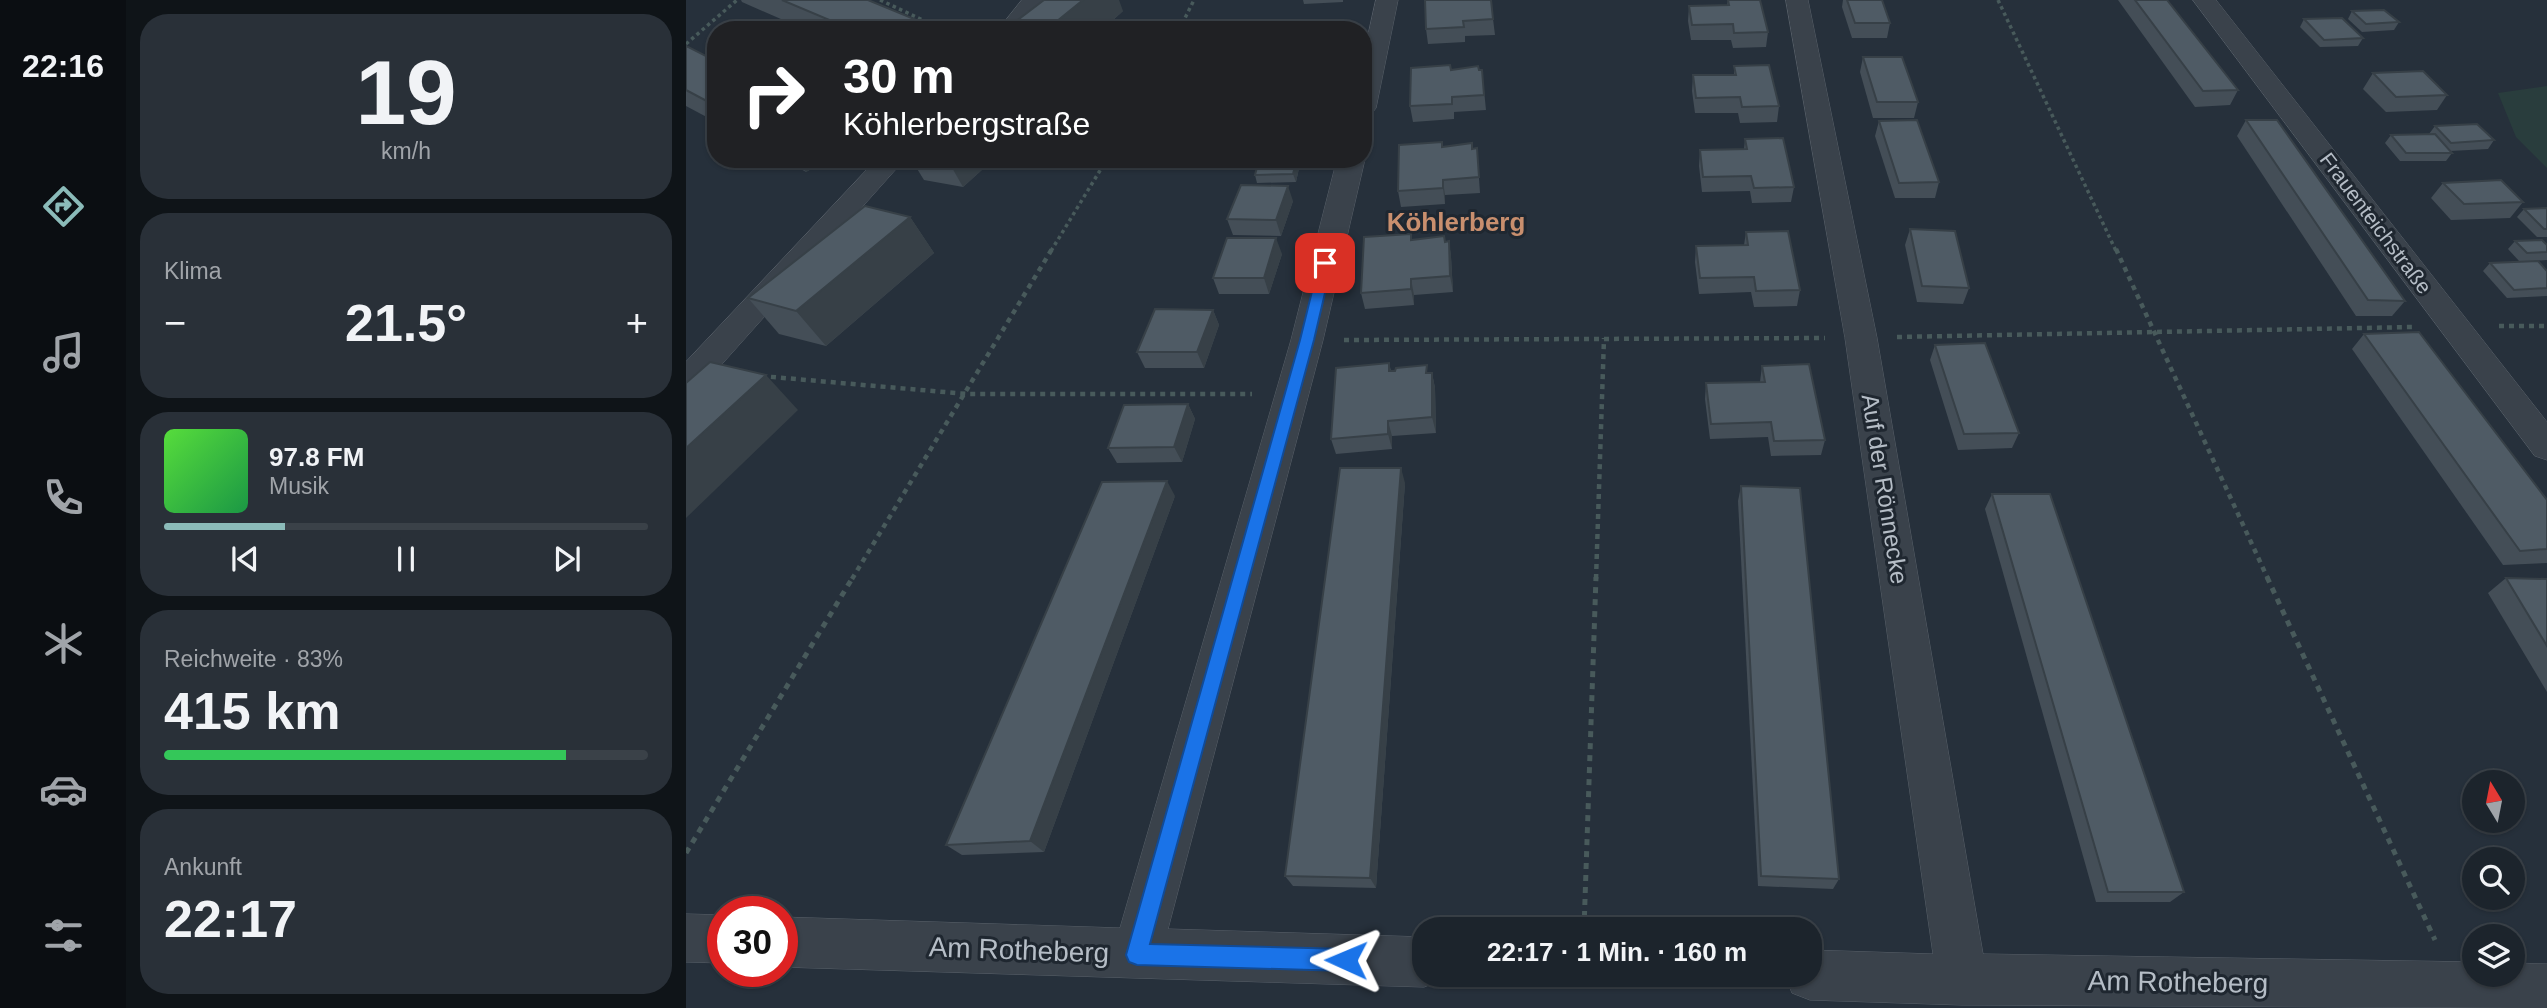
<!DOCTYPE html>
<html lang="de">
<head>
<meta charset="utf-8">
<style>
  body { margin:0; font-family:Arial,sans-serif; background:#293038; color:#f1f3f6; height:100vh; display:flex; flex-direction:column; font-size:26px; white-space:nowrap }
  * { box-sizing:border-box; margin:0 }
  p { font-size:23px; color:#a0a4a9 }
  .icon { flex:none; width:38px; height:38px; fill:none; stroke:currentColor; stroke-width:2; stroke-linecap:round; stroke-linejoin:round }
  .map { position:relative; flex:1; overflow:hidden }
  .drawer { display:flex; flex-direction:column; gap:14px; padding:14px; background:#0f1418; width:560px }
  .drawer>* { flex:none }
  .guide { position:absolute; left:21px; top:21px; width:665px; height:147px; border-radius:28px; box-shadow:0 2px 5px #0004,0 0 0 2px #3a4148; background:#202124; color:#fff; overflow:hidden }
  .needle { width:46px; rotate:350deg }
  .controls { position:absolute; left:1776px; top:770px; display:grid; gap:14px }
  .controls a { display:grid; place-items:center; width:63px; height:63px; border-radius:50%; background:#1c242c; box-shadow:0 2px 5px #0004,0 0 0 2px #3a4148; font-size:35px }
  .speed { position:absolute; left:21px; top:896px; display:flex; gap:14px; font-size:35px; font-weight:700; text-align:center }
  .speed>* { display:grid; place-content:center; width:91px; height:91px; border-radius:50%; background:#1c242c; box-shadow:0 2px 5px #0004,0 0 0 2px #3a4148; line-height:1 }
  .speed .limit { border:10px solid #d22; background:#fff; color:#111 }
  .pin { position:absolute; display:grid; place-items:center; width:60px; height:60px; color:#fff; margin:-30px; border-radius:14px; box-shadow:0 4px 10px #0006 }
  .me { position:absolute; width:77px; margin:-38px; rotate:271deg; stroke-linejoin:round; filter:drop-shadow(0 0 5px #0008) }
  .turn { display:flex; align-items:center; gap:24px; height:147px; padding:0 21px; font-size:32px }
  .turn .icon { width:91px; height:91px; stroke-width:2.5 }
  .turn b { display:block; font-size:49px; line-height:60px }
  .big { font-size:52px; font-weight:600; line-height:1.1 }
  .drawer .widget { flex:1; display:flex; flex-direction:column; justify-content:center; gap:10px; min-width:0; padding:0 24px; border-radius:28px; background:#293038 }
  .drawer .dial { align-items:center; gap:0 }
  .dial b { font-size:91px; line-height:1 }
  .song { display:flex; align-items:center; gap:21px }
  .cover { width:84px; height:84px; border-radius:10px; background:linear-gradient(135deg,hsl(110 70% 55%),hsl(140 70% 35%)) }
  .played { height:7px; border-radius:4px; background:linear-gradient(90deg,#8bbbb9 25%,#3a4148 25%) }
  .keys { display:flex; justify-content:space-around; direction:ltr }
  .heat { display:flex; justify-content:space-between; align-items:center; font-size:38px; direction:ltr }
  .charge { height:10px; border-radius:5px; background:linear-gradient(90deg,#34c759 83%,#3a4148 0) }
  .trip { position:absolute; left:726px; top:917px; width:410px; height:70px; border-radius:28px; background:#1c242c; box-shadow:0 2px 5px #0004,0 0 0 2px #3a4148; font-weight:600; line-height:70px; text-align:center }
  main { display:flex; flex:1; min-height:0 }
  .dock { display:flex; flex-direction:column; width:126px; justify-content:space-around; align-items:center; background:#0b0e12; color:#a0a4a9 }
  .dock .icon { width:49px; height:49px }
  .dock .selected { color:#8bbbb9 }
  .dock b { font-size:32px; color:#f1f3f6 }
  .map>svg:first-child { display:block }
  .green { fill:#293d3d }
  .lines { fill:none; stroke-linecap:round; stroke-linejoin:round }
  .street-casing { stroke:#586069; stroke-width:1 }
  .path-far2 { stroke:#485a5b; stroke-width:3.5; stroke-dasharray:3.5 3.5; stroke-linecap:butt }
  .path-far1 { stroke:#485a5b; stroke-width:4.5; stroke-dasharray:5 5; stroke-linecap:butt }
  .path { stroke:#485a5b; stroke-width:5; stroke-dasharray:6 6; stroke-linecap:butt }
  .street { fill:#3a424b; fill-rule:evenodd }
  .wall { fill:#444e57 }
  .shaded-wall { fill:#374047 }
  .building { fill:#4f5b65; stroke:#374047; stroke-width:2 }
  .route { fill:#1a73e8; stroke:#114b97; stroke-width:2 }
  .labels { text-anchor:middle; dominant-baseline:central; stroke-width:6; stroke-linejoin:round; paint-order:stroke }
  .far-street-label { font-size:21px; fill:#b5bdc6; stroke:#1f2730 }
  .street-label { font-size:24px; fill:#b5bdc6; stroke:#1f2730 }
  .far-district-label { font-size:26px; font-weight:bold; fill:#c98f6e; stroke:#1f2730 }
  .near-street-label { font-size:28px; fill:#b5bdc6; stroke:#1f2730 }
</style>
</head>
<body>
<main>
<nav class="dock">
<b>22:16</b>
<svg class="icon selected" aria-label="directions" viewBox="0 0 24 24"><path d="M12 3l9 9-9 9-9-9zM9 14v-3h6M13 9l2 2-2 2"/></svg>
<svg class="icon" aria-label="music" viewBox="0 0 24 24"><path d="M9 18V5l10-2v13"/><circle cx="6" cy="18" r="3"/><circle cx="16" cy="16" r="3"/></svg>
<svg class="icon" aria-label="phone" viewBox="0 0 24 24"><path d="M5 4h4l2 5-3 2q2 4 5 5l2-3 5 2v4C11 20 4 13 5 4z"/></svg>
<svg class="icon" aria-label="climate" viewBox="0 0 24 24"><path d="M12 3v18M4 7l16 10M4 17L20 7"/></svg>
<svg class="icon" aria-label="car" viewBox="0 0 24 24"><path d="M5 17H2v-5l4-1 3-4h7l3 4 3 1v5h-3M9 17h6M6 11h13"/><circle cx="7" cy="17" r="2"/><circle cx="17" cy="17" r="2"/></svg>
<svg class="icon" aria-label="filters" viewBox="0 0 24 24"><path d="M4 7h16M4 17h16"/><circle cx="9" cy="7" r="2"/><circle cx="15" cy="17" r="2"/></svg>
</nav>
<section class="drawer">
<div class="widget dial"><b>19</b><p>km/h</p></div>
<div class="widget"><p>Klima</p>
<div class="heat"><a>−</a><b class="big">21.5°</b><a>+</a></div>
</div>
<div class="widget">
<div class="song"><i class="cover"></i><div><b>97.8 FM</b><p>Musik</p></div></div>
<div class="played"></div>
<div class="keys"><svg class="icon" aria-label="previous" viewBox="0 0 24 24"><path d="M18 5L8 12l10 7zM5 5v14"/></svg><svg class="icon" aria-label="pause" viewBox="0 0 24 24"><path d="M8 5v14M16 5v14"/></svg><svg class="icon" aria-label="next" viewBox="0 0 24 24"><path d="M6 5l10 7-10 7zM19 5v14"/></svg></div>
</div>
<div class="widget"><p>Reichweite · 83%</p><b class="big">415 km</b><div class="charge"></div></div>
<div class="widget"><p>Ankunft</p><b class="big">22:17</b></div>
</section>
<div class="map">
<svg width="1861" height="1008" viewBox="0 0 1861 1008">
  <rect width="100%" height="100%" fill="#26303b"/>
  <polygon class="green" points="1861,86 1861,168 1830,137 1812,93"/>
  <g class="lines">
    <defs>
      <g id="street">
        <polygon points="336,0 359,0 336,30 312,30"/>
        <polygon points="690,0 712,0 690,108 686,113 677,116 677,58"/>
        <polygon points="1100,0 1122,0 1191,338 1297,954 1788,962 1788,975 1827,975 1827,963 1861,964 1861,1008 1276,1005 1124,1000 1106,993 1099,975 1124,975 1124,950 1247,954 1159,338"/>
        <polygon points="1507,0 1530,0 1861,422 1861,460 1849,456"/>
        <polygon points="677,157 679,159 637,340 482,929 738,937 738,975 758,975 756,980 738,987 96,967 96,917 434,928 605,340 651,159 677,159"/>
        <polygon points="191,159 219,159 12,391 0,395 0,362"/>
        <polygon points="0,914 37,915 37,963 0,962"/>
      </g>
    </defs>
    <use href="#street" class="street-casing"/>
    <g class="path-far2">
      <polyline points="194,0 258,30"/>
      <polyline points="1312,0 1430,251"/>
      <polyline points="493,30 508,0"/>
      <polyline points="0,44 51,0"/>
      <polyline points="365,251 421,159"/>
    </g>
    <g class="path-far1">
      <polyline points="1430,249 1582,579"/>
      <polyline points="1813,326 1861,326"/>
      <polyline points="1211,337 1727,327"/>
      <polyline points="658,340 1139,338"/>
      <polyline points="75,376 281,394 566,394"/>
      <polyline points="166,579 366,249"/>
      <polyline points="910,579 918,338"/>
    </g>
    <g class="path">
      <polyline points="1581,577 1749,940"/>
      <polyline points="0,853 167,577"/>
      <polyline points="898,929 910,577"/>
    </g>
    <use href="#street" class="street"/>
  </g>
  <g class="wall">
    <polygon points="55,0 182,0 238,30 120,30 56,2"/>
    <polygon points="617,0 657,0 657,2 618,4"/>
    <polygon points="739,0 807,19 809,35 779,36 779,42 742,44 740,29"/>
    <polygon points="1042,0 1074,0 1082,32 1080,47 1047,48 1045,40 1005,40 1002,21 1003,6 1041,5"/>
    <polygon points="1157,0 1196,0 1204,23 1201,38 1166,38 1156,7"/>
    <polygon points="1432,0 1481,0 1552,90 1544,105 1509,107"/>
    <polygon points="437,11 416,30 328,30 325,25"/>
    <polygon points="1666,11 1713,22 1708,30 1676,32 1662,19"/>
    <polygon points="1618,19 1677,38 1672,46 1634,47 1614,27"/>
    <polygon points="0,46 30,61 30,122 0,106"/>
    <polygon points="1177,57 1232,102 1228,118 1187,118 1174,72"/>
    <polygon points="1048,66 1093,106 1091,122 1054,123 1052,113 1009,113 1006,91 1007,75 1048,75"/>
    <polygon points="765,69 796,70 800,110 768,112 768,119 727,122 724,106"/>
    <polygon points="1687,73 1761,95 1751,110 1700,112 1677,89"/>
    <polygon points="1560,120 1719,301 1706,316 1670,316 1551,136"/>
    <polygon points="1193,121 1253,182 1249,198 1209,198 1189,136"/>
    <polygon points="1749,126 1808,140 1802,149 1764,151 1766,153 1760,161 1714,161 1699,143 1705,135 1743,134"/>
    <polygon points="1059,139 1108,187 1105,202 1066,203 1064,191 1016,192 1013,166 1014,150 1058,149"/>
    <polygon points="756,147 787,149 792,164 794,193 759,195 759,204 715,207 712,191"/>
    <polygon points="97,159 143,159 120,172"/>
    <polygon points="225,159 308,159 277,187 238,180"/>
    <polygon points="615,159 610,182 571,183 569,175"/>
    <polygon points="1757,183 1837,202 1824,218 1765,220 1745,198"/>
    <polygon points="607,201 595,236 547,235 541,219"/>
    <polygon points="1861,208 1861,237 1851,237 1831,217 1838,209"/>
    <polygon points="224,217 248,253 140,346 93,334 62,298"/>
    <polygon points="1224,229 1283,288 1277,304 1231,302 1219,245"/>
    <polygon points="1060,232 1114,290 1111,306 1068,307 1065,292 1013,294 1009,262 1010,246 1058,245"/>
    <polygon points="758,236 759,242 763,241 765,257 767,292 728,295 728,305 679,309 675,293 726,240"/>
    <polygon points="1829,241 1861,245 1861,260 1834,262 1822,249"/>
    <polygon points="596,254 583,294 533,294 527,278"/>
    <polygon points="1804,263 1861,271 1861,296 1821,298 1797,271"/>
    <polygon points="527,310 533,325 518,368 459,368 451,352"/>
    <polygon points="1678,334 1861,500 1861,563 1817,565 1666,349"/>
    <polygon points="1249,345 1333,433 1326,448 1272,450 1244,360"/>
    <polygon points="703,363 705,371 746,373 749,388 750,433 706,436 706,449 650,454 645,439"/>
    <polygon points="1076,366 1139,440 1135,455 1085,456 1082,437 1024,439 1019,399 1020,383 1074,382"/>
    <polygon points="502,404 509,419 496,462 431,463 422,448"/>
    <polygon points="719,483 690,888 607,886 599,876"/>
    <polygon points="1055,486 1153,879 1147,889 1072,886 1052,501"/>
    <polygon points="1306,494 1498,892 1484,902 1410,902 1299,509"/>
    <polygon points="489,496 358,852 276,855 260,845"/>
    <polygon points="1820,578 1861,579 1861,692 1802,593"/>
  </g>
  <g class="shaded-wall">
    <polygon points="397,0 433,0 437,11 416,30 360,30"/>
    <polygon points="233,21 238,30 216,30"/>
    <polygon points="111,159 143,159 120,172"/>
    <polygon points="261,159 308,159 277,187"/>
    <polygon points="611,159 615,159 610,182 607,174"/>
    <polygon points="757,180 759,195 759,204 757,188"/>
    <polygon points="602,186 607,201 595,236 590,220"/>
    <polygon points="224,217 248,253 140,346 110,311"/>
    <polygon points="590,238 596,254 583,294 578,278"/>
    <polygon points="763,241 765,257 767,292 764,276"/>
    <polygon points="725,279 728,295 728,305 725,289"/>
    <polygon points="527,310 533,325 518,368 511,352"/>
    <polygon points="746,373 749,388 750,433 746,417"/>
    <polygon points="80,375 112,410 0,518 0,448"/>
    <polygon points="502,404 509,419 496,462 488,447"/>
    <polygon points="702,421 706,436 706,449 702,434"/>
    <polygon points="715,468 719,483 690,888 684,878"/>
    <polygon points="481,481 489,496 358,852 344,841"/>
  </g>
  <g class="building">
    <polygon points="96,0 182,0 233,21 216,30 167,30"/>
    <polygon points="358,0 397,0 360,30 325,25"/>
    <polygon points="739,0 805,0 807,19 777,21 778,27 740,29"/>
    <polygon points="1042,0 1074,0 1082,32 1048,33 1047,24 1006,25 1003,6 1043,5"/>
    <polygon points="1161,0 1196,0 1204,23 1169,23"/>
    <polygon points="1449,0 1481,0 1552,90 1517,91"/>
    <polygon points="1698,10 1713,22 1680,24 1666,11"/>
    <polygon points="1656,18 1677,38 1638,40 1618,19"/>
    <polygon points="653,21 652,30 612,30 613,23"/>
    <polygon points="0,46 30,61 30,106 0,90"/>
    <polygon points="1177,57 1216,57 1232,102 1191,102"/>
    <polygon points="764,65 765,70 792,66 793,70 796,70 798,95 766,97 766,104 724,106 725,68"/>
    <polygon points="1083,65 1093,106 1056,107 1054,97 1010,98 1007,75 1050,75 1048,66"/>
    <polygon points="1737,71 1761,95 1710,97 1687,73"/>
    <polygon points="1231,120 1253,182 1213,183 1193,121"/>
    <polygon points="1560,120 1591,120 1719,301 1682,300"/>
    <polygon points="1791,124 1808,140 1765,143 1749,126"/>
    <polygon points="1749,134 1766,153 1720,153 1705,135"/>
    <polygon points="1097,138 1108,187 1068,188 1065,176 1017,177 1014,150 1061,149 1059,139"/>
    <polygon points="756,142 756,147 786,143 786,149 791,148 793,177 757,180 757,188 712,191 713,145"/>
    <polygon points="573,159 611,159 607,174 569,175"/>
    <polygon points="1815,180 1837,202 1778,204 1757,183"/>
    <polygon points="555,185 602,186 590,220 541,219"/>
    <polygon points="179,206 224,217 110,311 62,298"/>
    <polygon points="1861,208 1861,229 1858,229 1838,209"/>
    <polygon points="1224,229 1269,231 1283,288 1236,286"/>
    <polygon points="1102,231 1114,290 1070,291 1068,277 1014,278 1010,246 1062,245 1060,232"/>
    <polygon points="725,234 725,240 758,236 759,242 763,241 764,276 725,279 725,289 675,293 678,237"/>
    <polygon points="541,238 590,238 578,278 527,278"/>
    <polygon points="1856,240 1861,245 1861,252 1841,253 1829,241"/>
    <polygon points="1852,261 1861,271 1861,288 1828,290 1804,263"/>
    <polygon points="469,309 527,310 511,352 451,352"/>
    <polygon points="1733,332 1861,500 1861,549 1834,551 1678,334"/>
    <polygon points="1299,343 1333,433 1278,434 1249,345"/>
    <polygon points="24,362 80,375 0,448 0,383"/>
    <polygon points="703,363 703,371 709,371 710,368 741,365 740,373 746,373 746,417 702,421 702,434 645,439 650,368"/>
    <polygon points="1123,364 1139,440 1088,441 1085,422 1025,424 1020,383 1079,382 1076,366"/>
    <polygon points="502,404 488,447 422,448 438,405"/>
    <polygon points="654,468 715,468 684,878 599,876"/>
    <polygon points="481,481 344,841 260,845 416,482"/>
    <polygon points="1055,486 1114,488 1153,879 1075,876"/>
    <polygon points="1306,494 1364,494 1498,892 1422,892"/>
    <polygon points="1820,578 1861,579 1861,646"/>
  </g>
  <polygon class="route" points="639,258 646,263 628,340 464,944 660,949 668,952 671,960 668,968 660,971 451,965 443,962 440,955 614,340 633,263"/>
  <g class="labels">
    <g class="far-street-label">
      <text transform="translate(1690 223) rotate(53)">Frauenteichstraße</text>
    </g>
    <g class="street-label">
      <text transform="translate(1199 489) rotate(81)">Auf der Rönnecke</text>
    </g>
    <g class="far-district-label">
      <text x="770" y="222">Köhlerberg</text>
    </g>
    <g class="near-street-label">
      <text transform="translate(333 950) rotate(2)">Am Rotheberg</text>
      <text transform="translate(1492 982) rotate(1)">Am Rotheberg</text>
    </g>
  </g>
</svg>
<div class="controls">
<a><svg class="needle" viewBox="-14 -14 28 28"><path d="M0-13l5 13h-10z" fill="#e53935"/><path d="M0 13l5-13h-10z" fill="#a0a4a9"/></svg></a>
<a><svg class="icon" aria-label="search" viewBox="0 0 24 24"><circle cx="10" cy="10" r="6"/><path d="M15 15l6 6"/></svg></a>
<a><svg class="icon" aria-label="layers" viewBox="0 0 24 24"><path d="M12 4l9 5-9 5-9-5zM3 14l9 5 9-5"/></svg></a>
</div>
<div class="speed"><div class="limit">30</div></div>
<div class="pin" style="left:639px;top:263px;background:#d93025"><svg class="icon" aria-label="arrive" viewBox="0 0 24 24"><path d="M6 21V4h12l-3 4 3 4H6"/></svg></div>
<svg class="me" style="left:660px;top:960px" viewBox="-20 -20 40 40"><path d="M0-17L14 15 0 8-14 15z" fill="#1a73e8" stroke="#fff" stroke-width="4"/></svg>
<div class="trip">22:17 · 1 Min. · 160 m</div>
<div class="guide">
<div class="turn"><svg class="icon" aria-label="right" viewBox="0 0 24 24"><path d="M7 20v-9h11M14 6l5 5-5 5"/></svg><div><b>30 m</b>Köhlerbergstraße</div></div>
</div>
</div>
</main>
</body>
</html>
